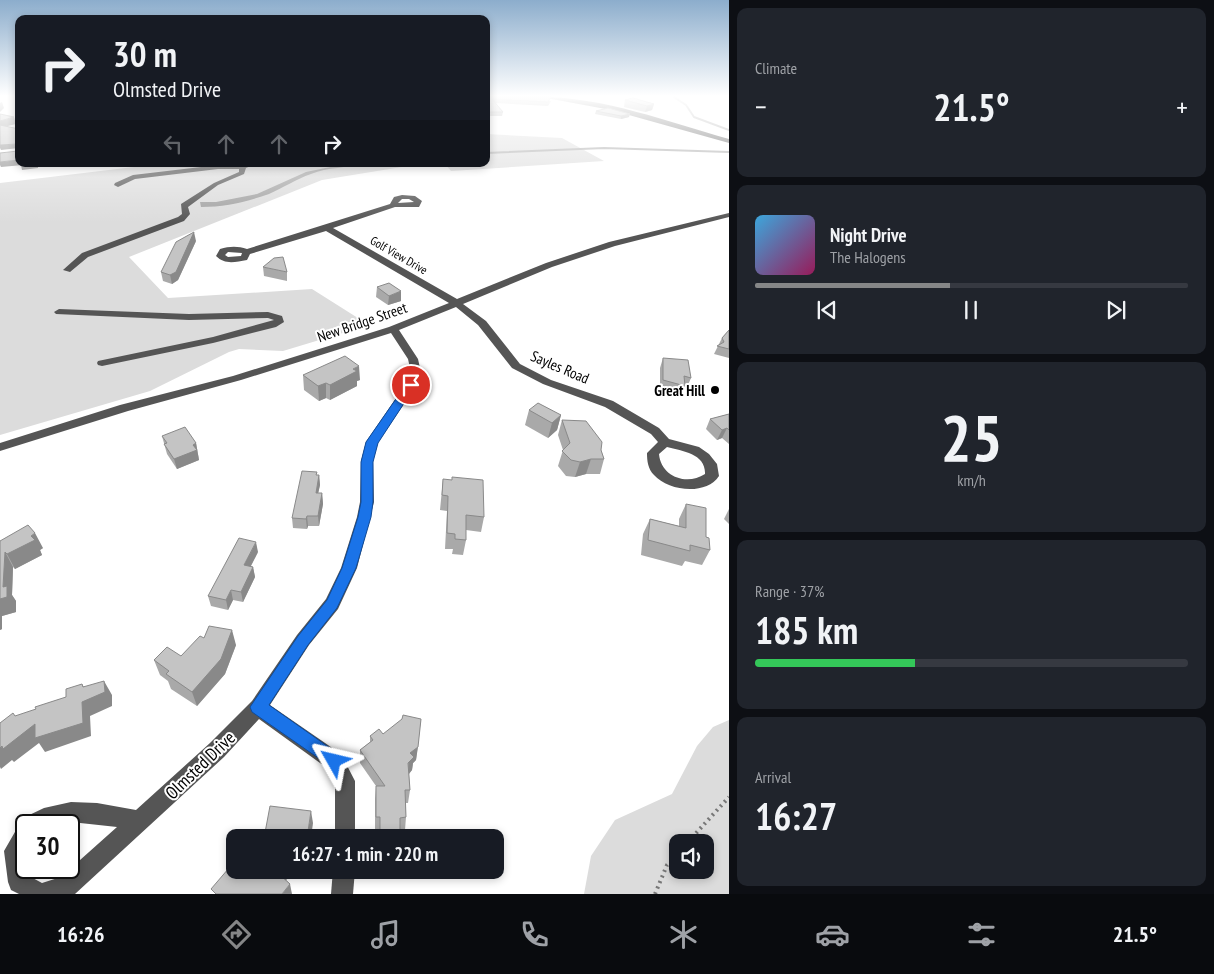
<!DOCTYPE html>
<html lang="en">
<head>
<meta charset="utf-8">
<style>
  body { margin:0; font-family:"PT Sans Narrow",sans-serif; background:#20242c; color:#f1f3f6; height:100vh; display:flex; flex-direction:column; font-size:19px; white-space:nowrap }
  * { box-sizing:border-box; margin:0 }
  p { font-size:16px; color:#9ea1a6 }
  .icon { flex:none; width:28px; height:28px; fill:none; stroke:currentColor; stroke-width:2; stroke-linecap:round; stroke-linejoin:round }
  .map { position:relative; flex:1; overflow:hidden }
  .sheet { display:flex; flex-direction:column; gap:8px; padding:8px; background:#0d0f14; width:485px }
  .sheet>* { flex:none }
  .guide { position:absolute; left:15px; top:15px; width:475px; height:152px; border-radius:10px; box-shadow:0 2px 8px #0003; background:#171b24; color:#f1f3f6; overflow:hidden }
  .buttons { position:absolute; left:669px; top:834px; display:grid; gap:10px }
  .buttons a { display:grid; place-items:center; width:45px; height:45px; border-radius:10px; background:#171b24; box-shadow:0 2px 8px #0003; font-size:25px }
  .speed { position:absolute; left:15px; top:814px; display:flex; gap:10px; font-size:25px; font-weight:700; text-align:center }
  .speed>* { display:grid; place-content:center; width:65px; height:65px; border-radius:50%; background:#171b24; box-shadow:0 2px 8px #0003; line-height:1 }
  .speed .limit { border:2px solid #111; border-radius:8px; background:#fff; color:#111 }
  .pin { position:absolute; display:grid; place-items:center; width:42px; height:42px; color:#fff; margin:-21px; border:2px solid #fff; border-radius:50%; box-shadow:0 1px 5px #0007 }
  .me { position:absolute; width:55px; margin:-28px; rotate:307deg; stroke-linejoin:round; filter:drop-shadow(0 0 4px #0008) }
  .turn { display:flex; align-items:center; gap:18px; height:105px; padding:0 15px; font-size:22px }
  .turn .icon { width:65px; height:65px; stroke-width:2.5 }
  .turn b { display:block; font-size:35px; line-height:42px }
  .lanes { display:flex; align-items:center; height:48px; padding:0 15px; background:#0003; justify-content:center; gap:25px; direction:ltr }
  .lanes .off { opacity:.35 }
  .big { font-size:38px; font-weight:800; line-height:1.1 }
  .sheet .card { flex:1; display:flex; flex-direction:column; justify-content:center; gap:8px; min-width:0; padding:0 18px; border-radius:10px; background:#20242c }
  .sheet .dial { align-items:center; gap:0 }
  .dial b { font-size:65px; line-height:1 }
  .song { display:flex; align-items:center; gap:15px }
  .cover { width:60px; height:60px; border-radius:8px; background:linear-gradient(135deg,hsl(200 70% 55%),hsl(330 70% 35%)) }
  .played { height:5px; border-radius:2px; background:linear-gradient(90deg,#858687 45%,#363941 45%) }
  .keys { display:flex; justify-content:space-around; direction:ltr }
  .heat { display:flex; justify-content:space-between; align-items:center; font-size:28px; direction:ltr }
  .charge { height:8px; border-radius:4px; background:linear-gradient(90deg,#34c759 37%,#363941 0) }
  .trip { position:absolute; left:226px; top:829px; width:278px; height:50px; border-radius:10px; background:#171b24; box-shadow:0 2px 8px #0003; font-weight:800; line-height:50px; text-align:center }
  .menu { display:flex; height:80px; justify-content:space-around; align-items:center; background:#090b0e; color:#9ea1a6 }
  .menu .icon { width:35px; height:35px }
  .menu .current { color:#858687 }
  .menu b { font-size:22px; color:#f1f3f6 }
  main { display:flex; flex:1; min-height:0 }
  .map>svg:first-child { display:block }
  .green { fill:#dcdcdc; fill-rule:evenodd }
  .water { fill:#a3a3a3 }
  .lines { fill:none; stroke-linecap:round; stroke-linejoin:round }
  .stream { stroke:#a3a3a3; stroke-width:2 }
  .path { stroke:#777; stroke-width:4; stroke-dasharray:2 4; stroke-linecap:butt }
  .minor { fill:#555; fill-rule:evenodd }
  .wall { fill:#a9a9a9 }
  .shaded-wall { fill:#898989 }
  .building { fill:#c4c4c4; stroke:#898989 }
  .route { fill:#1a73e8; stroke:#114b97 }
  .poi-dot { fill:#000; stroke:#fff; stroke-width:2 }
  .labels { text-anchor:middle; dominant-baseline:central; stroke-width:4; stroke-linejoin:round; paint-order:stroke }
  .far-street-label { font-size:12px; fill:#000; stroke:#fff }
  .street-label { font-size:15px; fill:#000; stroke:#fff }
  .poi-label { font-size:15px; font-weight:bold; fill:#000; stroke:#fff; text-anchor:end }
  .near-street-label { font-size:18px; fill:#000; stroke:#fff }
</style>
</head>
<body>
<main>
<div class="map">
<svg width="729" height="894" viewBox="0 0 729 894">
  <rect width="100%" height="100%" fill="#fff"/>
  <g class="green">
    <polygon points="486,134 562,138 604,161 451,171 445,164 486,164"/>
    <polygon points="159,164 420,164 322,180 129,257 168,298 312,289 369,325 283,351 239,349 229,352 150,391 0,435 0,183"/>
    <path d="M729,720v174h-145l7,-38 24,-36 57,-26 25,-48 16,-19zM678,842h27v28h-27z"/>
  </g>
  <path class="water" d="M345,164h19c-18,4 -36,3 -53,10 -15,5 -28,14 -42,20 -23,8 -44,13 -68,13l-1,-5h16l41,-8 49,-22z"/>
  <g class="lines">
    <g class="stream">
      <polyline points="674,97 686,105 694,117 729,130"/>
      <polyline points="486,153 604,148 729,152"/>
    </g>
    <g class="path">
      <polyline points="688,842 729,797"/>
      <polyline points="655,894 667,865 678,854"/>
    </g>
    <g class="minor">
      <path d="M541,97c63,0 127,25 188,42v4l-118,-33z"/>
      <polygon points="255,164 246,168 244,174 218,185 188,207 190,214 184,221 88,257 70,272 63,270 82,253 178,217 182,214 181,204 214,183 239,172 239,169 218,169 135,179 118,187 114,185 115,183 133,175 218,165"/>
      <path d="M402,195l13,1 7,5 -3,6h-24l-62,21 124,71 89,-36 63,-21 120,-29v4l-114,29 -63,21 -89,37 23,17 34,43 31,16 62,21 46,27 10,11 30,8 10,7 8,10 2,12c-13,20 -51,15 -65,-1 -6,-6 -7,-14 -7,-22l11,-11 -7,-8 -46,-27 -62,-23 -31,-16 -34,-43 -22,-18 -57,23 19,29 2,9 -3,17 -39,57 -5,19 1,41 -17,66 -19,41 -29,36 -39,60 71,49 14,27v57h-20v-55l-8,-15 -68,-49 -35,38 -149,137h-56l-8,-4 -3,-8 -4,-31 19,-33 21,-10 27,-6 26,1 39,7 74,-67 42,-42 45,-66 29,-36 15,-31 16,-51 3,-15 1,-41 5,-19 39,-57 5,-17 -2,-9 -17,-26 -150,47 -113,31 -128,40v-8l120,-38 113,-29 156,-49 60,-24 -123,-72 -76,23 -3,6c-12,2 -22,5 -31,-4l4,-7c10,-3 18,-3 27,0l143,-45 4,-7zM402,199h7l5,3 -16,1zM228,252l14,1 -1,3 -13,1 -3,-2zM667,447c16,4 39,7 38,27 -18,12 -44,3 -46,-20zM71,822l46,5 -56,50 -19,6 -13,-7 -4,-23 1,-28h30z"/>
      <polygon points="59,309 189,314 268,312 282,316 284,322 276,327 213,343 102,366 98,365 97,363 98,361 213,337 274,320 268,318 189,320 56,314 54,312"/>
      <polygon points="333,870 355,870 353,894 331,894"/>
    </g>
  </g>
  <g class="wall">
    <polygon points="486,97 551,101 548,106 495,103 503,112 502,116 486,116"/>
    <polygon points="625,100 654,104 652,110 645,112 624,107"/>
    <polygon points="596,111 629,117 621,119 595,114"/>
    <polygon points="196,241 178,280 172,284 163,281 161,272"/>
    <polygon points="263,267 287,272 287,281 264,276"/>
    <polygon points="377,287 401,301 388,305 376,297"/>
    <polygon points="729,330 729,358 714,354 722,338"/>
    <polygon points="663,358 691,378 687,387 684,387 681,395 660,389 660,368"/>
    <polygon points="303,375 360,380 357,381 357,386 330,400 326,398 319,401 304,390"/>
    <polygon points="529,410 561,415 557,430 548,438 525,425"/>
    <polygon points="729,414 729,444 722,438 717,440 706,429 710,419"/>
    <polygon points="562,420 601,450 604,459 600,474 586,474 575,477 566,476 558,466 563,450 558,435"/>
    <polygon points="162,436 196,443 199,460 177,469 167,454"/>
    <polygon points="317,475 319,475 320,485 318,493 322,493 323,504 319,526 308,526 307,529 293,528 292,518"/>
    <polygon points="443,479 484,517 481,532 466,530 466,540 463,555 452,554 453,549 445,549 447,511 440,510"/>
    <polygon points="686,504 706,537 710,550 702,565 685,561 682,566 641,555 643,534 650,519 679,526 679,519"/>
    <polygon points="729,509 729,524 724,519"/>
    <polygon points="0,541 43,548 40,550 42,555 15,569 13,567 12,595 16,601 16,612 2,616 2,629 0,630"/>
    <polygon points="258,552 251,566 253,567 255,577 243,602 233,600 228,610 211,606 208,596"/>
    <polygon points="204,638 236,645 225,674 197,706 171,689 168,681 160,675 154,660 181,656"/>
    <polygon points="421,719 416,760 413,763 412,770 409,774 410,790 408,803 406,803 406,817 405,830 400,830 400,838 380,838 380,829 375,829 375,799 376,786 360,763 360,750 370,742 370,736 383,734"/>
  </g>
  <g class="shaded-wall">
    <polygon points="2,102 4,108 0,112 0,103"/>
    <polygon points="654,104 652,110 645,112 647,106"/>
    <polygon points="630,114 629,117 621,119 621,116"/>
    <polygon points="14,117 16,124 0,128 0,121"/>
    <polygon points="17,144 19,148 1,150 0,148 0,145"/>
    <polygon points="19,160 19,164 23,164 23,165 1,167 0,165 0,162"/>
    <polygon points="32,164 39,164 38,164 38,168 22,170 21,165"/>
    <polygon points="194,232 196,241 178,280 172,284 170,275"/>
    <polygon points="401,291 401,301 388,305 389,296"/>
    <polygon points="359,366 360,380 357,381 357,386 330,400 330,385 353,369"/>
    <polygon points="326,383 326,398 319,401 318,386"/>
    <polygon points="561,415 557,430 548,438 552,423"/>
    <polygon points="727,428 722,438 717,440 722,430"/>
    <polygon points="196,443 199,460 177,469 174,459 193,445"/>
    <polygon points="591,459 586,474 575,477 580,462"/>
    <polygon points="319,475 320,485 316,503 316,493"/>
    <polygon points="322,493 323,504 319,526 318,516"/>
    <polygon points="307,516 308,526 307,529 306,519"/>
    <polygon points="35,533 43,548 40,550 42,555 15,569 7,554"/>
    <polygon points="256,542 258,552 246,575 244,565"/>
    <polygon points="5,552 13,567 12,595 16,601 16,612 2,616 2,629 0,630 0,599 3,587"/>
    <polygon points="253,567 255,577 243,602 241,592"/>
    <polygon points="231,590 233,600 228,610 226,600"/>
    <polygon points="232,630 236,645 225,674 197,706 192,692"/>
    <polygon points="104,681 112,695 112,706 90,716 91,736 45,752 39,743 14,762 12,760 1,769 0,767 0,748 35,724 82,702 82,684 90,698"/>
    <polygon points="418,747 416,760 413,763 412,770 407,776 410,753"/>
    <polygon points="311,811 313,823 311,838 307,838"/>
    <polygon points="283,870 292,870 293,872 282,885 279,874"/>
    <polygon points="290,884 292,894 282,894"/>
  </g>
  <g class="building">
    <polygon points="486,97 551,97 548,102 492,99 503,112 486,112"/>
    <polygon points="633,98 654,104 647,106 625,100"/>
    <polygon points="608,108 630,114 621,116 596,111"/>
    <polygon points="0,114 14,117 0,121"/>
    <polygon points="0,125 19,129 19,145 17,144 0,145"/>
    <polygon points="19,148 19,160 0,162 0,153 18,151"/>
    <polygon points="194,232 176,272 170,275 161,272 176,242"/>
    <polygon points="283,257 287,272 263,267 274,258"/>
    <polygon points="389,283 401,291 389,296 377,287"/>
    <polygon points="729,330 729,349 717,346 724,342 722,338"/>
    <polygon points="345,356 359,366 353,369 357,371 330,385 326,383 318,386 303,375"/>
    <polygon points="663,358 688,360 691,378 684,376 685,386 663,380"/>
    <polygon points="538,403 561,415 552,423 529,410"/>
    <polygon points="729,414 729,430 727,428 722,430 710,419"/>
    <polygon points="562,420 586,421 602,442 601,450 604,459 591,459 580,462 571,460 562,451 570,443"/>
    <polygon points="185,427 196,443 193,445 197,450 174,459 164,444 167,443 162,436"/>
    <polygon points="302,471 317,472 316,475 319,475 316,493 322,493 318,516 307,516 306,519 292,518"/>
    <polygon points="452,477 483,480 484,517 466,515 466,540 455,539 455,534 447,533 448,496 442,495 443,479 452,480"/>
    <polygon points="686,504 706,508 706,537 709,538 710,550 690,545 690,551 648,540 650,519 686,528"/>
    <polygon points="28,525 35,533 31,536 35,540 7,554 5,552 3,587 7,586 7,597 0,599 0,541"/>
    <polygon points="239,538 256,542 244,565 253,567 241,592 231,590 226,600 208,596"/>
    <polygon points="209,626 232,630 221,659 192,692 166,674 169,671 154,660 167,647 181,656 200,636 204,638"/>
    <polygon points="104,681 105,692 82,702 83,723 35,738 35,724 3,749 2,746 0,748 0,723 13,713 15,716 36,709 35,707 66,697 66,689 82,684 83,687"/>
    <polygon points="403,715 421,719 418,747 410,753 414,757 408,763 410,790 405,790 406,817 400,818 400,830 380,831 380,817 376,817 376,786 385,786 360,750 373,740 370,736 379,729 383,734 402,719"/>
    <polygon points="270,806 311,811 307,838 264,838"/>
    <polygon points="235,861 235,870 283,870 279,874 290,884 282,894 216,894 211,889"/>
  </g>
  <linearGradient id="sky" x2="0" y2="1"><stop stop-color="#8cadcc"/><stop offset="0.43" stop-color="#fff"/><stop offset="1" stop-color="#fff" stop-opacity="0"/></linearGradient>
  <rect width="729" height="223" fill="url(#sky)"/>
  <polygon class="route" points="411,382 416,385 378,443 373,462 373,502 371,517 356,568 337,608 308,645 269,705 340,755 343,761 340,767 334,769 252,712 250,707 298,636 327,600 342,568 358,517 361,502 361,462 366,442 407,383"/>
  <circle class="poi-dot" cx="715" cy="390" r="5"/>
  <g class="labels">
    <g class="far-street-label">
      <text transform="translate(399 255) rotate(30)">Golf View Drive</text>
    </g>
    <g class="street-label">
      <text transform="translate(362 322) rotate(-19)">New Bridge Street</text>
      <text transform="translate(560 367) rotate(23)">Sayles Road</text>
    </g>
    <g class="poi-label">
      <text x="705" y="390">Great Hill</text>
    </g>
    <g class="near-street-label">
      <text transform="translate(200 765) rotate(-44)">Olmsted Drive</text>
    </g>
  </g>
</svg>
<div class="buttons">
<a><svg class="icon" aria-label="sound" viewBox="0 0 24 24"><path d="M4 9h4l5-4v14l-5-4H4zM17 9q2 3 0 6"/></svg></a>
</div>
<div class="speed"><div class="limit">30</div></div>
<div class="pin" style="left:411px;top:385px;background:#d93025"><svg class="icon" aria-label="arrive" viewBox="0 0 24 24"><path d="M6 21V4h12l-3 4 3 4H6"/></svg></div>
<svg class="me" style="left:334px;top:761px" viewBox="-20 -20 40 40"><path d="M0-17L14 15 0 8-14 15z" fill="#1a73e8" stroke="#fff" stroke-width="4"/></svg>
<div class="trip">16:27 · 1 min · 220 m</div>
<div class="guide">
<div class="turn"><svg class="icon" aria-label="right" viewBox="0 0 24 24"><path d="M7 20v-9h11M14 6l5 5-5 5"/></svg><div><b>30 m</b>Olmsted Drive</div></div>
<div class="lanes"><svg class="icon off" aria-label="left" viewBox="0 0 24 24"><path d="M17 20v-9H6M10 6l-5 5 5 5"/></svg><svg class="icon off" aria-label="ahead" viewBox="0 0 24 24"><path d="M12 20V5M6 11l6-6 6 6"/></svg><svg class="icon off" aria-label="ahead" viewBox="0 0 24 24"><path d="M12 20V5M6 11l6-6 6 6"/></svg><svg class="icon" aria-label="right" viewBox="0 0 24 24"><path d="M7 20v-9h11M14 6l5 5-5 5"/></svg></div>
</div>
</div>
<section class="sheet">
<div class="card"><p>Climate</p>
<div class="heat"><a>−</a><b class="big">21.5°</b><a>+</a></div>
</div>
<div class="card">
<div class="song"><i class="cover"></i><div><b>Night Drive</b><p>The Halogens</p></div></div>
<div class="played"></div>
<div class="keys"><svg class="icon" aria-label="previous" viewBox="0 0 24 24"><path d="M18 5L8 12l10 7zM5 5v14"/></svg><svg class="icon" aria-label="pause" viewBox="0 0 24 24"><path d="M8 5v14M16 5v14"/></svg><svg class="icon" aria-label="next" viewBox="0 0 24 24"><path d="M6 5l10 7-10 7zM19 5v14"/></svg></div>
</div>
<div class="card dial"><b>25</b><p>km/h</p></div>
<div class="card"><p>Range · 37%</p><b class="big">185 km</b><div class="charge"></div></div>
<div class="card"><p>Arrival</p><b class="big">16:27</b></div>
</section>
</main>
<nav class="menu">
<b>16:26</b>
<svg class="icon current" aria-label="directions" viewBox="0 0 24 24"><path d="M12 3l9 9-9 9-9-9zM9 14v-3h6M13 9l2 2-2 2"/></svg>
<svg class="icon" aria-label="music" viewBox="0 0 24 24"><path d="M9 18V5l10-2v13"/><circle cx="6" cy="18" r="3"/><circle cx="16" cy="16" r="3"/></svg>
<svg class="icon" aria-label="phone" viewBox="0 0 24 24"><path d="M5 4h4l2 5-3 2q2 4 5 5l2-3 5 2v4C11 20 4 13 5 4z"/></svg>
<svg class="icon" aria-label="climate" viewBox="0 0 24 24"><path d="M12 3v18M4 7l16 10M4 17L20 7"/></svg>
<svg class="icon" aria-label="car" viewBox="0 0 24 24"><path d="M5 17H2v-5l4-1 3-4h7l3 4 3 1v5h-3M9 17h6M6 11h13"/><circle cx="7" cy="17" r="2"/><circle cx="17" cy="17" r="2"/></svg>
<svg class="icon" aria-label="filters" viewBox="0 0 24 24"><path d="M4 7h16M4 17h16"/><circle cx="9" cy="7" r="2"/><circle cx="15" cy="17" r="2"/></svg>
<b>21.5°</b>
</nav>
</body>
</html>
